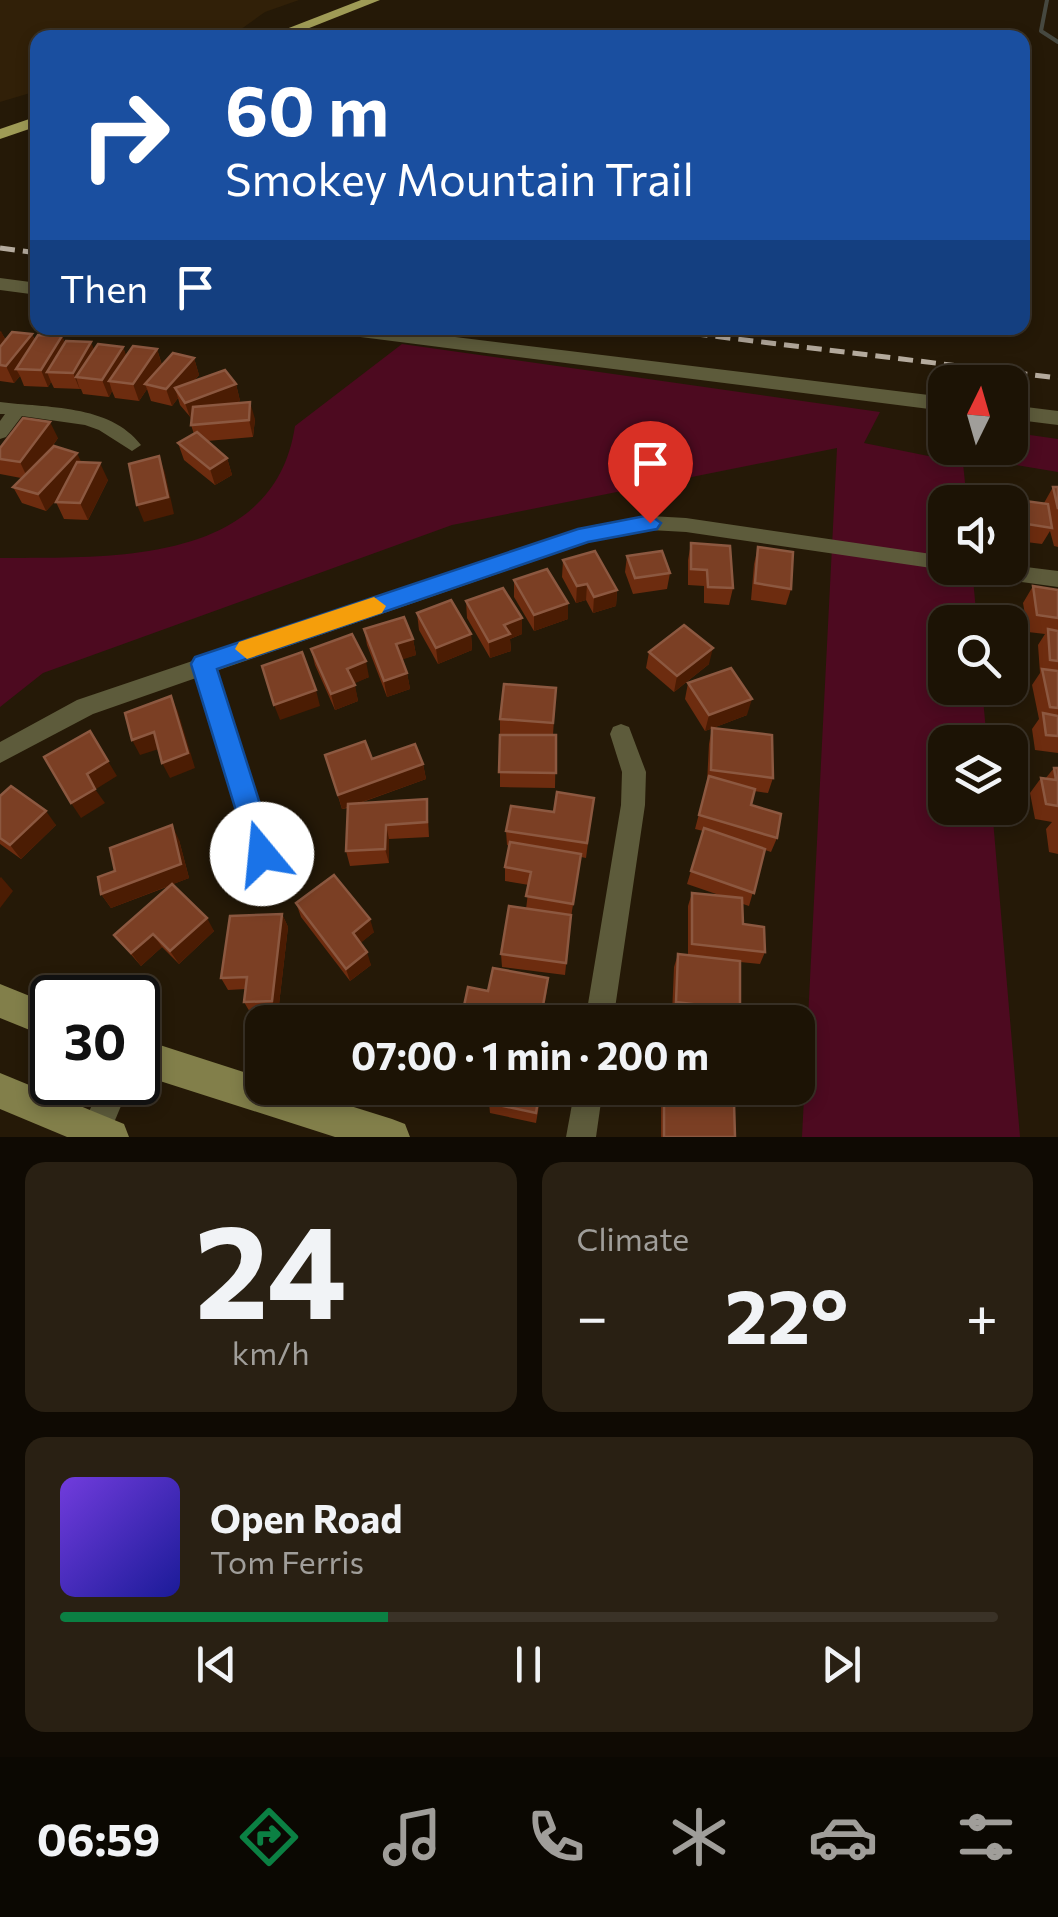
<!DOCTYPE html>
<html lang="en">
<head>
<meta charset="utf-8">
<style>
  body { margin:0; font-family:Commissioner,sans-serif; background:#292013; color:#f1f3f6; height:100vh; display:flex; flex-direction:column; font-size:38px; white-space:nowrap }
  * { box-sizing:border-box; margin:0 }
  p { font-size:32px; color:#a09e9a }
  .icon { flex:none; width:55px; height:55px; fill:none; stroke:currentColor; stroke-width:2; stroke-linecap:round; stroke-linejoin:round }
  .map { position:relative; height:1137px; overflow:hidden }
  .details { display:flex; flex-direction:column; gap:25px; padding:25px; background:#0f0a03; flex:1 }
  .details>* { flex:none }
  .banner { position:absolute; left:30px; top:30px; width:1000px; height:305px; border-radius:20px; box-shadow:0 5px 15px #0003,0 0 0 2px #3a3227; background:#1a4fa0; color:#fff; overflow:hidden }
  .needle { width:65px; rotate:5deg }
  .tools { position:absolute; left:928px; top:365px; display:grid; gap:20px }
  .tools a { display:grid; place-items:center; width:100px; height:100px; border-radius:20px; background:#1c1305; box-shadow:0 5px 15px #0003,0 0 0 2px #3a3227; font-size:50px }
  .speed { position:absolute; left:30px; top:975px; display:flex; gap:20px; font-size:50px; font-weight:700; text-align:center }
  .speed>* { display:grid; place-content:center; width:130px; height:130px; border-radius:50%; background:#1c1305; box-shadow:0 5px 15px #0003,0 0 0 2px #3a3227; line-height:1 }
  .speed .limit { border:5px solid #111; border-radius:15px; background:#fff; color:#111 }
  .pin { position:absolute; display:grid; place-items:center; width:85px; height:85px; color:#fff; margin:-102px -42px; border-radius:50% 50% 50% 0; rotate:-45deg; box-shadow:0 0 10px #0007 }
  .pin .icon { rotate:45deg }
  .me { position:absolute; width:110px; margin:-55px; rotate:343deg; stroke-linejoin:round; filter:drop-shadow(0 0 8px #0008) }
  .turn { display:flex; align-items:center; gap:35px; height:210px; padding:0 30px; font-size:45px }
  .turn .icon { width:130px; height:130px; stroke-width:2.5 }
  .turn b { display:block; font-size:70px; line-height:85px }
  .then { display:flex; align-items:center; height:95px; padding:0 30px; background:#0003; gap:20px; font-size:38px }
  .big { font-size:75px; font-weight:700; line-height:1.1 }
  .details .card { flex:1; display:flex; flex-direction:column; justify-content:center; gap:15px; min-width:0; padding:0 35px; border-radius:20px; background:#292013 }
  .details .dial { align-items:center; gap:0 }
  .dial b { font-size:130px; line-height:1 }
  .song { display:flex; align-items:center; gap:30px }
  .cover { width:120px; height:120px; border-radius:15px; background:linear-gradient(135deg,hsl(260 70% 55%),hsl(240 70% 35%)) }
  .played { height:10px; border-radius:5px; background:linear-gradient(90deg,#0b8043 35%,#3a3227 35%) }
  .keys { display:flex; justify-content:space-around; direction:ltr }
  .heat { display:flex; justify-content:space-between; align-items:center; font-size:55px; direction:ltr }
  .details .tiles { flex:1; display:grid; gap:25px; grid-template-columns:1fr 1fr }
  .card:last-child { grid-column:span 2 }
  .trip { position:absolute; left:245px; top:1005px; width:570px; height:100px; border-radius:20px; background:#1c1305; box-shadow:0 5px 15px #0003,0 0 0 2px #3a3227; font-weight:700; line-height:100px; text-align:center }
  .dock { display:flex; height:160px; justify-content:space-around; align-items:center; background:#0b0802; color:#a09e9a }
  .dock .icon { width:70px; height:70px }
  .dock .current { color:#0b8043 }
  .dock b { font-size:45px; color:#f1f3f6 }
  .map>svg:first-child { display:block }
  .built { fill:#312008 }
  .green { fill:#4d0a20 }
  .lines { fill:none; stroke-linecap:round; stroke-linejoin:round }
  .stream { stroke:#464840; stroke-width:4 }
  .minor { fill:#5d5b3b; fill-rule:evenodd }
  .tertiary { fill:#5d5b3b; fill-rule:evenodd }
  .secondary { fill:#827f4a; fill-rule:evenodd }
  .primary { fill:#9f9b56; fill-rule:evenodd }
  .rail { stroke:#b5ab9e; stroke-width:5; stroke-dasharray:15 8; stroke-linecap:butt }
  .wall { fill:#6d2c0f }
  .shaded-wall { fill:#4b1c03 }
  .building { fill:#7b3f24; stroke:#8c5840; stroke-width:2.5 }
  .route { fill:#1a73e8; stroke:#114b97; stroke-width:2.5 }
  .slow { fill:#f59e0b }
</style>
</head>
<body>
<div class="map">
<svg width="1058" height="1137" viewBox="0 0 1058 1137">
  <rect width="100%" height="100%" fill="#251907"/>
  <polygon class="built" points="0,0 299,0 265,12 230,37 38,38 37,91 0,102"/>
  <g class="green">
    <path d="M402,344l478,68 -16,31 99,20 4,39h-22v66h27l5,54h-32v66h37l5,54h-42v66h47l28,329h-218l35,-689 -385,77 -409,148 -43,34v-149c107,-1 274,9 295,-132z"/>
    <polygon points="1010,432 1058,439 1058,472 999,462 996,448 1010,448"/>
  </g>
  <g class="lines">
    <polyline class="stream" points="1047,0 1041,31 1058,42"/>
    <g class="minor">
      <path d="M0,402c46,6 110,2 141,43l-9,6 -33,-21 -14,-5 -63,-9 -16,21 -6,2v-18l5,-7h-5z"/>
      <polygon points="650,516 686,518 945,556 945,568 952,568 945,570 686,532 650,530 604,537 216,671 273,854 270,862 261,866 252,862 249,854 196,678 93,714 0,763 0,742 77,700 595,525"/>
      <polygon points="1010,565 1058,571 1058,587 979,576 969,568 1010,568"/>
      <polygon points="621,724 629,727 646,772 645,805 613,1022 585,1022 621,805 622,772 610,734 613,727"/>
      <polygon points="102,1082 131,1082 108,1137 78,1137"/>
      <polygon points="575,1088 603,1088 596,1137 566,1137"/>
    </g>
    <g class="tertiary">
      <polygon points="0,278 38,283 38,295 0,290"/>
      <polygon points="327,328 382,328 945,397 945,411 337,334"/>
      <polygon points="1010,405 1058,411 1058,425 1010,419"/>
    </g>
    <g class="secondary">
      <polygon points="0,984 52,1005 52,1039 0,1018"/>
      <polygon points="138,1038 262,1078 262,1088 293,1088 392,1119 405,1124 410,1137 335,1137 138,1074"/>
      <polygon points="0,1073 124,1124 129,1137 67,1137 0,1109"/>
    </g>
    <g class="primary">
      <polygon points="361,0 380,0 284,38 263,38"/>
      <polygon points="38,116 38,126 0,139 0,129"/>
    </g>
    <g class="rail">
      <polyline points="0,248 38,253"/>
      <polyline points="647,328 1058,378"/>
    </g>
  </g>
  <g class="wall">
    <polygon points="0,331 6,340 32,334 35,340 62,336 65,343 94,350 123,347 126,356 157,349 162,365 194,358 199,375 194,381 236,384 240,401 232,404 255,419 253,437 207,441 227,458 232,475 215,485 184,460 178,443 194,434 191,425 192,419 180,405 178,398 172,406 151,401 147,389 139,401 115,398 112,391 109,397 83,394 81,389 54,388 51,382 48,387 24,386 20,376 14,383 0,381"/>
    <polygon points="58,438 49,451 81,462 108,480 88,520 64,519 56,502 58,498 46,511 22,503 13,487 21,478 0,474 0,448"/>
    <polygon points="1053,487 1058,487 1058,547 1054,546 1050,531 1042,544 1010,540 1010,502 1009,502 1011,499 1044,503"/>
    <polygon points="691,543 733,588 729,605 704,603 704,586 688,585 688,560"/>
    <polygon points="758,547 791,589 786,605 751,600 754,564"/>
    <polygon points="627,556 670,573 667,589 633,594 625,572"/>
    <polygon points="563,560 617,590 616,606 593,613 586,600 576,603 562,577"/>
    <polygon points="514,580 568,619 534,631 514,597"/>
    <polygon points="1033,586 1058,590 1058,753 1035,750 1032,729 1039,719 1032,685 1040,673 1038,645 1045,634 1028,632 1023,603"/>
    <polygon points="466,601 522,618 522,634 510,639 511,651 490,658 467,618"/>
    <polygon points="417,613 471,634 472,650 438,664 419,630"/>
    <polygon points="364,629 413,639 416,655 402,659 407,673 410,689 387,697 367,645"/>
    <polygon points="311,649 369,677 354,683 358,701 335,710 315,665"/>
    <polygon points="649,652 709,664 674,692 646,668"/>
    <polygon points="688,683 747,715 705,731 685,699"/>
    <polygon points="555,704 553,735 556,735 555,788 500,787 500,719"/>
    <polygon points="712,728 773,778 768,793 754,791 751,805 777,838 771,852 765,850 749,906 743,904 743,924 765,952 760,964 740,962 740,1010 735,1022 672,1014 674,967 678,954 688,955 688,906 692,893 719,895 687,884 703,831 695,829 707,783 709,744"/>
    <polygon points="325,755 423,764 426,779 360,803 427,799 429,837 389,839 389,863 350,866 346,851 348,808 342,809"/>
    <polygon points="1054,768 1058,768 1058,854 1049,852 1046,829 1052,822 1035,819 1030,793 1041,778 1045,779"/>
    <polygon points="0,796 56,825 21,859 0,844"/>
    <polygon points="594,798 586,858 581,857 571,917 565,975 502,967 501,954 526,909 529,885 505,881 505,867 509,846 507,845 506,831"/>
    <polygon points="179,840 189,878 173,884 214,931 179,964 162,947 141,966 114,935 172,885 111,908 101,894 115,871"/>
    <polygon points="296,903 374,932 360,943 371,965 350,981 301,917"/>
    <polygon points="282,914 288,927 278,1013 251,1014 244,1002 246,989 228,990 221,978"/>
    <polygon points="492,1088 542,1088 536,1123 490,1113 489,1103"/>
    <polygon points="663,1088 719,1088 714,1101 735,1137 661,1137 661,1106 664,1096 711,1101 662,1091"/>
  </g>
  <g class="shaded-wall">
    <polygon points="1,331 9,348 0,360 0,333"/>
    <polygon points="32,334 39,351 16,369 20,376 14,383 6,366"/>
    <polygon points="62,336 69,353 47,372 51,382 48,387 41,370"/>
    <polygon points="91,342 98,359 76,377 80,390 73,373"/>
    <polygon points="123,347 129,364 109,381 112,391 109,397 102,380"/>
    <polygon points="157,349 162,366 145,384 147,389 139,401 133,384"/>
    <polygon points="194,358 199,375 180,396 175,388 178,398 172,406 166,389"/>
    <polygon points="236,384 240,401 191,420 185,403"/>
    <polygon points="250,402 255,419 253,437 249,420"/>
    <polygon points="50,422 58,438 28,479 20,462"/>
    <polygon points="77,453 85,470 46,511 38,494"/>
    <polygon points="159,456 165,473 174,514 144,522 137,505"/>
    <polygon points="227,458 232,475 215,485 210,469"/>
    <polygon points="100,463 108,480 88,520 80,503"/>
    <polygon points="587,584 586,600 576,603 577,586"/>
    <polygon points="617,590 616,606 593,613 594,597"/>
    <polygon points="568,603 568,619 534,631 534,615"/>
    <polygon points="522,618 522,634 510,639 511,651 490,658 489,642 504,625"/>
    <polygon points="471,634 472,650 438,664 436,648"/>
    <polygon points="413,639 416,655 398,661 396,644"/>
    <polygon points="713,648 709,664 674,692 677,676"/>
    <polygon points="366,661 369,677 351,685 347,669"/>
    <polygon points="407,673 410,689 387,697 384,681"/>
    <polygon points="355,685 358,701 335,710 331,694"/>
    <polygon points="316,690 320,706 280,720 274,705"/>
    <polygon points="171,696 178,712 195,768 170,778 162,763"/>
    <polygon points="752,699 747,715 705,731 709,715"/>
    <polygon points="154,732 162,748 140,755 132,740"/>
    <polygon points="108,761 117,776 96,789 87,774"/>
    <polygon points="423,764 426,779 342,809 338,795"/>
    <polygon points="95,789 105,803 81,818 71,803"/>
    <polygon points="46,811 56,825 21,859 10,845"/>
    <polygon points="172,825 179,840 189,878 111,908 101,894"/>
    <polygon points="386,825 389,839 389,863 385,849"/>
    <polygon points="1,877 13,891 0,908 0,878"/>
    <polygon points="282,914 288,927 278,1013 272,1001"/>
    <polygon points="207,918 214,931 179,964 170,951"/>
    <polygon points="370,919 374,932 357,946 353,933"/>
    <polygon points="153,934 162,947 141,966 131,953"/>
    <polygon points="367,952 371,965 350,981 346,969"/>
    <polygon points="548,978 547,990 542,1022 540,1022"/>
  </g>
  <g class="building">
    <polygon points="12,332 32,334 6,366 0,365 0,347"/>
    <polygon points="38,335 62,336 41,370 16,369"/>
    <polygon points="66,341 91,342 73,373 47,372"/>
    <polygon points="98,344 123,347 102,380 76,377"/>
    <polygon points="133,346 157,349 133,384 109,381"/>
    <polygon points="173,353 194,358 166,389 145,384"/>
    <polygon points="225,370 236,384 185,403 175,388"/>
    <polygon points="250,402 249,420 191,425 193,407"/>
    <polygon points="23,418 50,422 20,462 0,459 0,448"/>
    <polygon points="197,432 227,458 210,469 178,443"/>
    <polygon points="54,446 77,453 38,494 13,487"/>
    <polygon points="159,456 168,497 137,505 129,464"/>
    <polygon points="77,462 100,463 80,503 56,502"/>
    <polygon points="1053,487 1058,487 1058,509"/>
    <polygon points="1011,499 1048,504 1052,528 1014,522"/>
    <polygon points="691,543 730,546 733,588 708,587 707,570 691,569"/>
    <polygon points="758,547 793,552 791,589 755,583"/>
    <polygon points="595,551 617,590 594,597 587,584 577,586 563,560"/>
    <polygon points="662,551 670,573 635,578 627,556"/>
    <polygon points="547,569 568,603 534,615 514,580"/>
    <polygon points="1033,586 1058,590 1058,618 1037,615"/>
    <polygon points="503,588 522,618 504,625 510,634 489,642 466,601"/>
    <polygon points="451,600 471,634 436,648 417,613"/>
    <polygon points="404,617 413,639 396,644 407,673 384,681 364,629"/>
    <polygon points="684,625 713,648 677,676 649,652"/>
    <polygon points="1048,629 1058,631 1058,661 1050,660"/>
    <polygon points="352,634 366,661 347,669 355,685 331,694 311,649"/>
    <polygon points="302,652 316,690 274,705 262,666"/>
    <polygon points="731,668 752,699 709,715 688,683"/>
    <polygon points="1042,669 1058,671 1058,708 1050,707"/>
    <polygon points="504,684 556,688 553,723 500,719"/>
    <polygon points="171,696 188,753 162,763 154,732 132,740 125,713"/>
    <polygon points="1043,713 1058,716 1058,736 1046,735"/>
    <polygon points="712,728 772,735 773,778 711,770"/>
    <polygon points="90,731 108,761 87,774 95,789 71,803 44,757"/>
    <polygon points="500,735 556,735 556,773 499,772"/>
    <polygon points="365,741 372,759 415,744 423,764 338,795 325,755"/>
    <polygon points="1054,768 1058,768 1058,806 1046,804 1041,778 1056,780"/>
    <polygon points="709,776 755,789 751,805 781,814 777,838 699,815"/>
    <polygon points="11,786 46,811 10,845 0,838 0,796"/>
    <polygon points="557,792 594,798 587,843 506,831 511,806 554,812"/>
    <polygon points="427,799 427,822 386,825 385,849 346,851 348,804"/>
    <polygon points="172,825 181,864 101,894 98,877 115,871 110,848"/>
    <polygon points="704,828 765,849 754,893 691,871"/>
    <polygon points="510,842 581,854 573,904 526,896 531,872 505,867"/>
    <polygon points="334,875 370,919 353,933 367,952 346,969 296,903"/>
    <polygon points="172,884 207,918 170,951 153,934 131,953 114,935"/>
    <polygon points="692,893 742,898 743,924 764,927 765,952 692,944"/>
    <polygon points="509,906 571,915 566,963 501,954"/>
    <polygon points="282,914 272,1001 244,1002 247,977 221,978 230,916"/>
    <polygon points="678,954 740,961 740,1010 676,1002"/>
    <polygon points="493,968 548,978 540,1022 473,1022 461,1020 468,987 488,991"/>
    <polygon points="672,1019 692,1022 672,1022"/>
    <polygon points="492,1088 540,1088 536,1113 489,1103"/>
    <polygon points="700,1088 719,1088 718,1091"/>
    <polygon points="664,1096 734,1103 735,1137 664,1137"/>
  </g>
  <polygon class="route" points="650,515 661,523 657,529 588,542 217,669 276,854 271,863 262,867 252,863 191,664 195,657 578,529"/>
  <polygon class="slow" points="374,597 386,606 382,613 247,659 235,649 239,642"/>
</svg>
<div class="tools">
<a><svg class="needle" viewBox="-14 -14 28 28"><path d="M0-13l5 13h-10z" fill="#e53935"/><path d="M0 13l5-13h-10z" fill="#a09e9a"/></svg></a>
<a><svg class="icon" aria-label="sound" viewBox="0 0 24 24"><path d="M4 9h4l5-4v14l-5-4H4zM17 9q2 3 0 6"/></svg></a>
<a><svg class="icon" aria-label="search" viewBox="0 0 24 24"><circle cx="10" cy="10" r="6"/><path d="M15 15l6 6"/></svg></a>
<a><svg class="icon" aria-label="layers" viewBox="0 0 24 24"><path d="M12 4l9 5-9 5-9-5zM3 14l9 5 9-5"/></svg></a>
</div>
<div class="speed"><div class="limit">30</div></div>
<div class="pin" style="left:650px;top:523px;background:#d93025"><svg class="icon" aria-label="arrive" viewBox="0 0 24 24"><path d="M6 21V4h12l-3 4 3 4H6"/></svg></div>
<svg class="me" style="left:262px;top:854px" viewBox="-20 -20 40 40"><circle r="19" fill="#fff"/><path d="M0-13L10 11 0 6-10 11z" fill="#1a73e8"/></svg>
<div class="trip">07:00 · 1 min · 200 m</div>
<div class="banner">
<div class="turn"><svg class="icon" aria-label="right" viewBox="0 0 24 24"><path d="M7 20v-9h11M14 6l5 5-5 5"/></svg><div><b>60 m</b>Smokey Mountain Trail</div></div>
<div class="then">Then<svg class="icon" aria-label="arrive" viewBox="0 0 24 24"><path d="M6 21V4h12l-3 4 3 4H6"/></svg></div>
</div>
</div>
<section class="details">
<div class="tiles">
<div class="card dial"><b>24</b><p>km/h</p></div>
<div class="card"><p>Climate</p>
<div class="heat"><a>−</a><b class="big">22°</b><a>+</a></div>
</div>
<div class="card">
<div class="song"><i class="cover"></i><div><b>Open Road</b><p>Tom Ferris</p></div></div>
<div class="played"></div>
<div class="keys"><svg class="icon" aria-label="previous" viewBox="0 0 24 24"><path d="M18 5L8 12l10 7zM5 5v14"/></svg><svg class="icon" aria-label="pause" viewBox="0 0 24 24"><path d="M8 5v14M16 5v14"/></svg><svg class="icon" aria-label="next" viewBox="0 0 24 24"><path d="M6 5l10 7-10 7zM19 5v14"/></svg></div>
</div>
</div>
</section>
<nav class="dock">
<b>06:59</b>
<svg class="icon current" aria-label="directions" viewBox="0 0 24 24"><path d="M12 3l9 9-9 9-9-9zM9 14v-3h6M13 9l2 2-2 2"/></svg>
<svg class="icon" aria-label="music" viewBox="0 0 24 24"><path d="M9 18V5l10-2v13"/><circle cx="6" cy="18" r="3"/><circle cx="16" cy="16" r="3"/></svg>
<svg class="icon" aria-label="phone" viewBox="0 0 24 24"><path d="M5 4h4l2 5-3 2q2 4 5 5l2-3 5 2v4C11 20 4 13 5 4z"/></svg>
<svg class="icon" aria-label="climate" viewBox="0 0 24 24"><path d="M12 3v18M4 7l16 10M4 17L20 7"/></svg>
<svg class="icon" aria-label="car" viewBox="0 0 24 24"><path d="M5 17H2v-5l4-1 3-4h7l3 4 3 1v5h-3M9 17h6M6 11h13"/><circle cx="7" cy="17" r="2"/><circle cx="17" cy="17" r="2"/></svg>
<svg class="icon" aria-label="filters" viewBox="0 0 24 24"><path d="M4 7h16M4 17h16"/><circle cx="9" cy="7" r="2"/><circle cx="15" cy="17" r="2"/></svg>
</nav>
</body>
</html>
